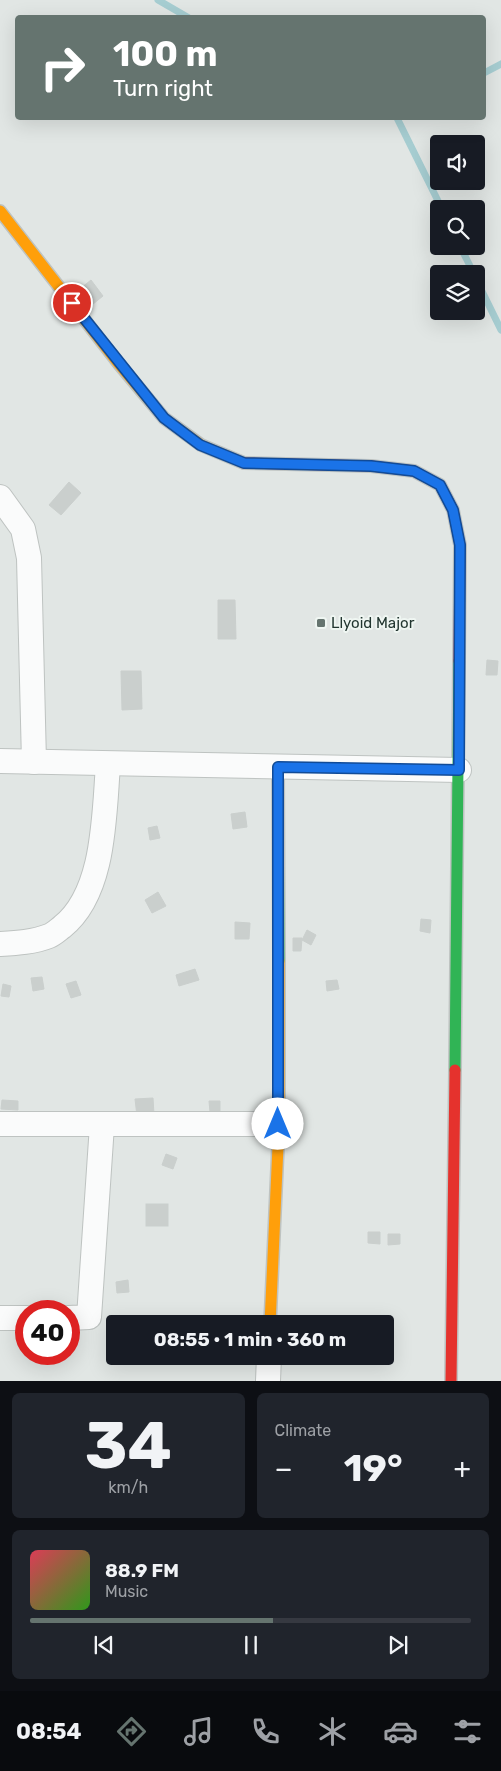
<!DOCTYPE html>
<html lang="en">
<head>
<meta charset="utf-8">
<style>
  body { margin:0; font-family:Rubik,sans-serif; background:#20242c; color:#f1f3f6; height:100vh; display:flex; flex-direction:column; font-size:19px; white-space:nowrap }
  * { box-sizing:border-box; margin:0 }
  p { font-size:16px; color:#9ea1a6 }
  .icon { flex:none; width:28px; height:28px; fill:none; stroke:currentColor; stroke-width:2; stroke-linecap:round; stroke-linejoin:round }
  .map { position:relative; height:1381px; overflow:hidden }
  .drawer { display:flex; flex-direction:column; gap:12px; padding:12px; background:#0d0f14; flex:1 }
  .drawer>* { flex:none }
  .top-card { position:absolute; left:15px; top:15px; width:471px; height:105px; border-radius:5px; box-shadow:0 5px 20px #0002; background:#65746f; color:#fff; overflow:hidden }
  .tools { position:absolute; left:430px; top:135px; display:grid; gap:10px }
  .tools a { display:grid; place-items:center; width:55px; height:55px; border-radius:5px; background:#171b24; box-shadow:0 5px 20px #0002; font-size:25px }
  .speed { position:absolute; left:15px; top:1300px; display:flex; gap:10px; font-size:25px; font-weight:700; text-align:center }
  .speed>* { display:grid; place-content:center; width:65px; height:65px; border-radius:50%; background:#171b24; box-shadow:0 5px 20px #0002; line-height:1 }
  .speed .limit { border:8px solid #d22; background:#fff; color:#111 }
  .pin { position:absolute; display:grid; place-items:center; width:42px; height:42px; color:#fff; margin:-21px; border:2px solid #fff; border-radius:50%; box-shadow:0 1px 5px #0007 }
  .me { position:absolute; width:55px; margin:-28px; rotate:0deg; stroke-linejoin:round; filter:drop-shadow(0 0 4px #0008) }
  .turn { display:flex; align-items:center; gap:18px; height:105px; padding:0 15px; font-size:22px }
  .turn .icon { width:65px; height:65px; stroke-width:2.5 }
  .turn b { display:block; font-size:35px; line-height:42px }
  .big { font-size:38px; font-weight:700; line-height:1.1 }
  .drawer .widget { flex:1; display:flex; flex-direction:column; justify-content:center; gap:8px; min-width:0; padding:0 18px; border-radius:8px; background:#20242c }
  .drawer .dial { align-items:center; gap:0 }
  .dial b { font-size:65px; line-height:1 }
  .song { display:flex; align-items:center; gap:15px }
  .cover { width:60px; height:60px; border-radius:8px; background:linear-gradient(135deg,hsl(350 70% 55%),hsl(110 70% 35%)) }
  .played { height:5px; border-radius:2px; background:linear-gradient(90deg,#65746f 55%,#363941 55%) }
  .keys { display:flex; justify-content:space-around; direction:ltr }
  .heat { display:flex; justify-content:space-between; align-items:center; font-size:28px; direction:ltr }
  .drawer .tiles { flex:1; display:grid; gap:12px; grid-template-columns:1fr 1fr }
  .widget:last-child { grid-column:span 2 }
  .trip { position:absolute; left:106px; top:1315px; width:288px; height:50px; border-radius:5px; background:#171b24; box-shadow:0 5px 20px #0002; font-weight:700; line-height:50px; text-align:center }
  .tab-bar { display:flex; height:80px; justify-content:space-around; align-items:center; background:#090b0e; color:#9ea1a6 }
  .tab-bar .icon { width:35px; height:35px }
  .tab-bar .selected { color:#65746f }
  .tab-bar b { font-size:22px; color:#f1f3f6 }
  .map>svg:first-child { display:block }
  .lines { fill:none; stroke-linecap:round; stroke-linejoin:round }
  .stream { stroke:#a6cdd1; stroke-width:7 }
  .building { fill:#cacfcd; stroke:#cacfcd }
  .street-casing { stroke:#bec3c1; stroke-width:26 }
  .fast-casing { stroke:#bec3c1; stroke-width:14 }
  .slow-casing { stroke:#bec3c1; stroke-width:14 }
  .jam-casing { stroke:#bec3c1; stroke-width:14 }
  .street { stroke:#fafbfb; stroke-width:24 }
  .fast { stroke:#30b455; stroke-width:11 }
  .slow { stroke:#ff9f0a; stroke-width:11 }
  .jam { stroke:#e5322d; stroke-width:11 }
  .route-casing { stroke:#114b97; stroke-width:12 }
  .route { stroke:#1a73e8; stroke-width:9 }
  .poi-dot { fill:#65746f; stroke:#eff6f2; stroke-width:2 }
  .labels { text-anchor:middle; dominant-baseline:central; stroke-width:4; stroke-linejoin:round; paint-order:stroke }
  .poi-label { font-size:15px; fill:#223630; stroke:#eff6f2; text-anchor:start }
</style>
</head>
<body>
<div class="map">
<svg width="501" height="1381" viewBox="0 0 501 1381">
  <rect width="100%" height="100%" fill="#e1e6e4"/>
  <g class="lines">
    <g class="stream">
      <polyline points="158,0 189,18"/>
      <polyline points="484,73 501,64"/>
      <polyline points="397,118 442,209"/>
      <polyline points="460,246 474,274"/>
      <polyline points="476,279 501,330"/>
    </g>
  </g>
  <g class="building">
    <polygon points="91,280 103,296 93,304 81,288"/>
    <polygon points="69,482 81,493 61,515 49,505"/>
    <polygon points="218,600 235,600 236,639 218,639"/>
    <polygon points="487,660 498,661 497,675 486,675"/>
    <polygon points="121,671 141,671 142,709 122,710"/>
    <polygon points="245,812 247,827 233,829 231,814"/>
    <polygon points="157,826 160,838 150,840 148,828"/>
    <polygon points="158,892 166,906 152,913 145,900"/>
    <polygon points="421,919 431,920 430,933 420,931"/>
    <polygon points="235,922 250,923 249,939 235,939"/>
    <polygon points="307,930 316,935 311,945 302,940"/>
    <polygon points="293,938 302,938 301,951 293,951"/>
    <polygon points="195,969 199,980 179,986 176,975"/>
    <polygon points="42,977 44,989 33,991 31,978"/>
    <polygon points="337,980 339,989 327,991 326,981"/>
    <polygon points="76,981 81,995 71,998 66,984"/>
    <polygon points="3,984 11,986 9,997 1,996"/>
    <polygon points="153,1098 154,1115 137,1116 135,1099"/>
    <polygon points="2,1100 18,1101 18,1110 1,1109"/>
    <polygon points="209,1101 220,1101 220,1111 210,1112"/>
    <polygon points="166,1154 177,1158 173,1169 162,1165"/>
    <rect x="146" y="1204" width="22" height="22"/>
    <polygon points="368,1232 380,1232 380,1244 368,1243"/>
    <polygon points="388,1234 400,1234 400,1244 388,1245"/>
    <polygon points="128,1280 129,1292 117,1293 116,1282"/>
  </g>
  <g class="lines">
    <defs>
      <g id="street">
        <polyline points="0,497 23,529 29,558 34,762"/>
        <polyline points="0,761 459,770"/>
        <path d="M0,944c17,-1 34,-2 49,-8 5,-2 9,-6 13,-9 43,-34 42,-112 46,-162"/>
        <polyline points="0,1124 279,1124"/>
        <polyline points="0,1318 26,1318"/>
        <polyline points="69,1318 89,1317 102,1125"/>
        <polyline points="268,1381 269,1356"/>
      </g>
      <g id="fast">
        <polyline points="278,767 279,961"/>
        <polyline points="455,1070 459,661"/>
      </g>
      <g id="slow">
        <polyline points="0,211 119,364 164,418 201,445 244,463"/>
        <polyline points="270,1324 279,1124 279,961"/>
      </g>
      <g id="jam">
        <polyline points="244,463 371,466 414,471 440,485 453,510 460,545 459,661"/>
        <polyline points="451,1381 455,1070"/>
      </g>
    </defs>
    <use href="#street" class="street-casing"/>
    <use href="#fast" class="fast-casing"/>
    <use href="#slow" class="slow-casing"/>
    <use href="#jam" class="jam-casing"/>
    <use href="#street" class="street"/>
    <use href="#fast" class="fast"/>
    <use href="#slow" class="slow"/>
    <use href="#jam" class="jam"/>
  </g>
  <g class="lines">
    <defs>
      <polyline id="route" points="72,303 164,418 200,445 244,463 371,466 414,471 440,485 453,510 460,545 459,770 278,767 278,1124"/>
    </defs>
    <use href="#route" class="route-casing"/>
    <use href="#route" class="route"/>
  </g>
  <rect class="poi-dot" x="316" y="618" width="10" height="10" rx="2.5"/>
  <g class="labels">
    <g class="poi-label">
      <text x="331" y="623">Llyoid Major</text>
    </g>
  </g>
</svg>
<div class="tools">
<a><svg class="icon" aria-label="sound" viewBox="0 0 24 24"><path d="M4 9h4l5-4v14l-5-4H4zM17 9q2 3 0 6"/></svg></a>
<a><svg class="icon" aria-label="search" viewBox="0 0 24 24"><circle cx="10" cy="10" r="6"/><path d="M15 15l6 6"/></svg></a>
<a><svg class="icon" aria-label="layers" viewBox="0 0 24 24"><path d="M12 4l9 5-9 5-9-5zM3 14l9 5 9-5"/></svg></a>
</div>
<div class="speed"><div class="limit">40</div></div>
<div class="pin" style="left:72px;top:303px;background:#d93025"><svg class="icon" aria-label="arrive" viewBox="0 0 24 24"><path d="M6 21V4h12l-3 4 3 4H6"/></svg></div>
<svg class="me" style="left:278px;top:1124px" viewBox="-20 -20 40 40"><circle r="19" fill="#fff"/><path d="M0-13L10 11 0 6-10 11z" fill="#1a73e8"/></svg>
<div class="trip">08:55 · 1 min · 360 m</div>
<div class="top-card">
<div class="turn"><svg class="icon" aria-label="right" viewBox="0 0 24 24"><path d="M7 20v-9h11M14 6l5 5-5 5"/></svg><div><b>100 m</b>Turn right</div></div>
</div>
</div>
<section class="drawer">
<div class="tiles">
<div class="widget dial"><b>34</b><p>km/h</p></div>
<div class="widget"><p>Climate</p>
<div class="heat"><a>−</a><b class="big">19°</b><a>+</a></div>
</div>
<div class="widget">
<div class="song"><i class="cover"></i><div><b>88.9 FM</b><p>Music</p></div></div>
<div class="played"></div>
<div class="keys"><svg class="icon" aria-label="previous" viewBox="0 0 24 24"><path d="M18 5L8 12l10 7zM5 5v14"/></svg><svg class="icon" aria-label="pause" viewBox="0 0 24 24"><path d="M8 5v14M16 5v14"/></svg><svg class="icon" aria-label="next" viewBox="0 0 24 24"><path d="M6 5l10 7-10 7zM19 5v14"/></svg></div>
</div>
</div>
</section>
<nav class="tab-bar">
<b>08:54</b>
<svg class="icon selected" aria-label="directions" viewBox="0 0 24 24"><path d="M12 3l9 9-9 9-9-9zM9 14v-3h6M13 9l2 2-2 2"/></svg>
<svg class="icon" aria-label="music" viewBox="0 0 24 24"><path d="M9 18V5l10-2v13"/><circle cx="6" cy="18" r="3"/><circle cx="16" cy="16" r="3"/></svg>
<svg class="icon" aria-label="phone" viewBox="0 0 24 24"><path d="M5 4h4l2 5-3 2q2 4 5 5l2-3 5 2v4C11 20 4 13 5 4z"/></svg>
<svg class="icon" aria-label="climate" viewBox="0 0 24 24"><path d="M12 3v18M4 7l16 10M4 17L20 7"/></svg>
<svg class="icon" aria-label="car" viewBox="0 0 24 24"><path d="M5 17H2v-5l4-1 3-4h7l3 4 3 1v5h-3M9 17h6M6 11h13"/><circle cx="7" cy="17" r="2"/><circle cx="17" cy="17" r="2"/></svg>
<svg class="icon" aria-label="filters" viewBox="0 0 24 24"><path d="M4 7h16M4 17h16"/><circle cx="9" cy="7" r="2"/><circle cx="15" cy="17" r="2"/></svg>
</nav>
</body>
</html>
